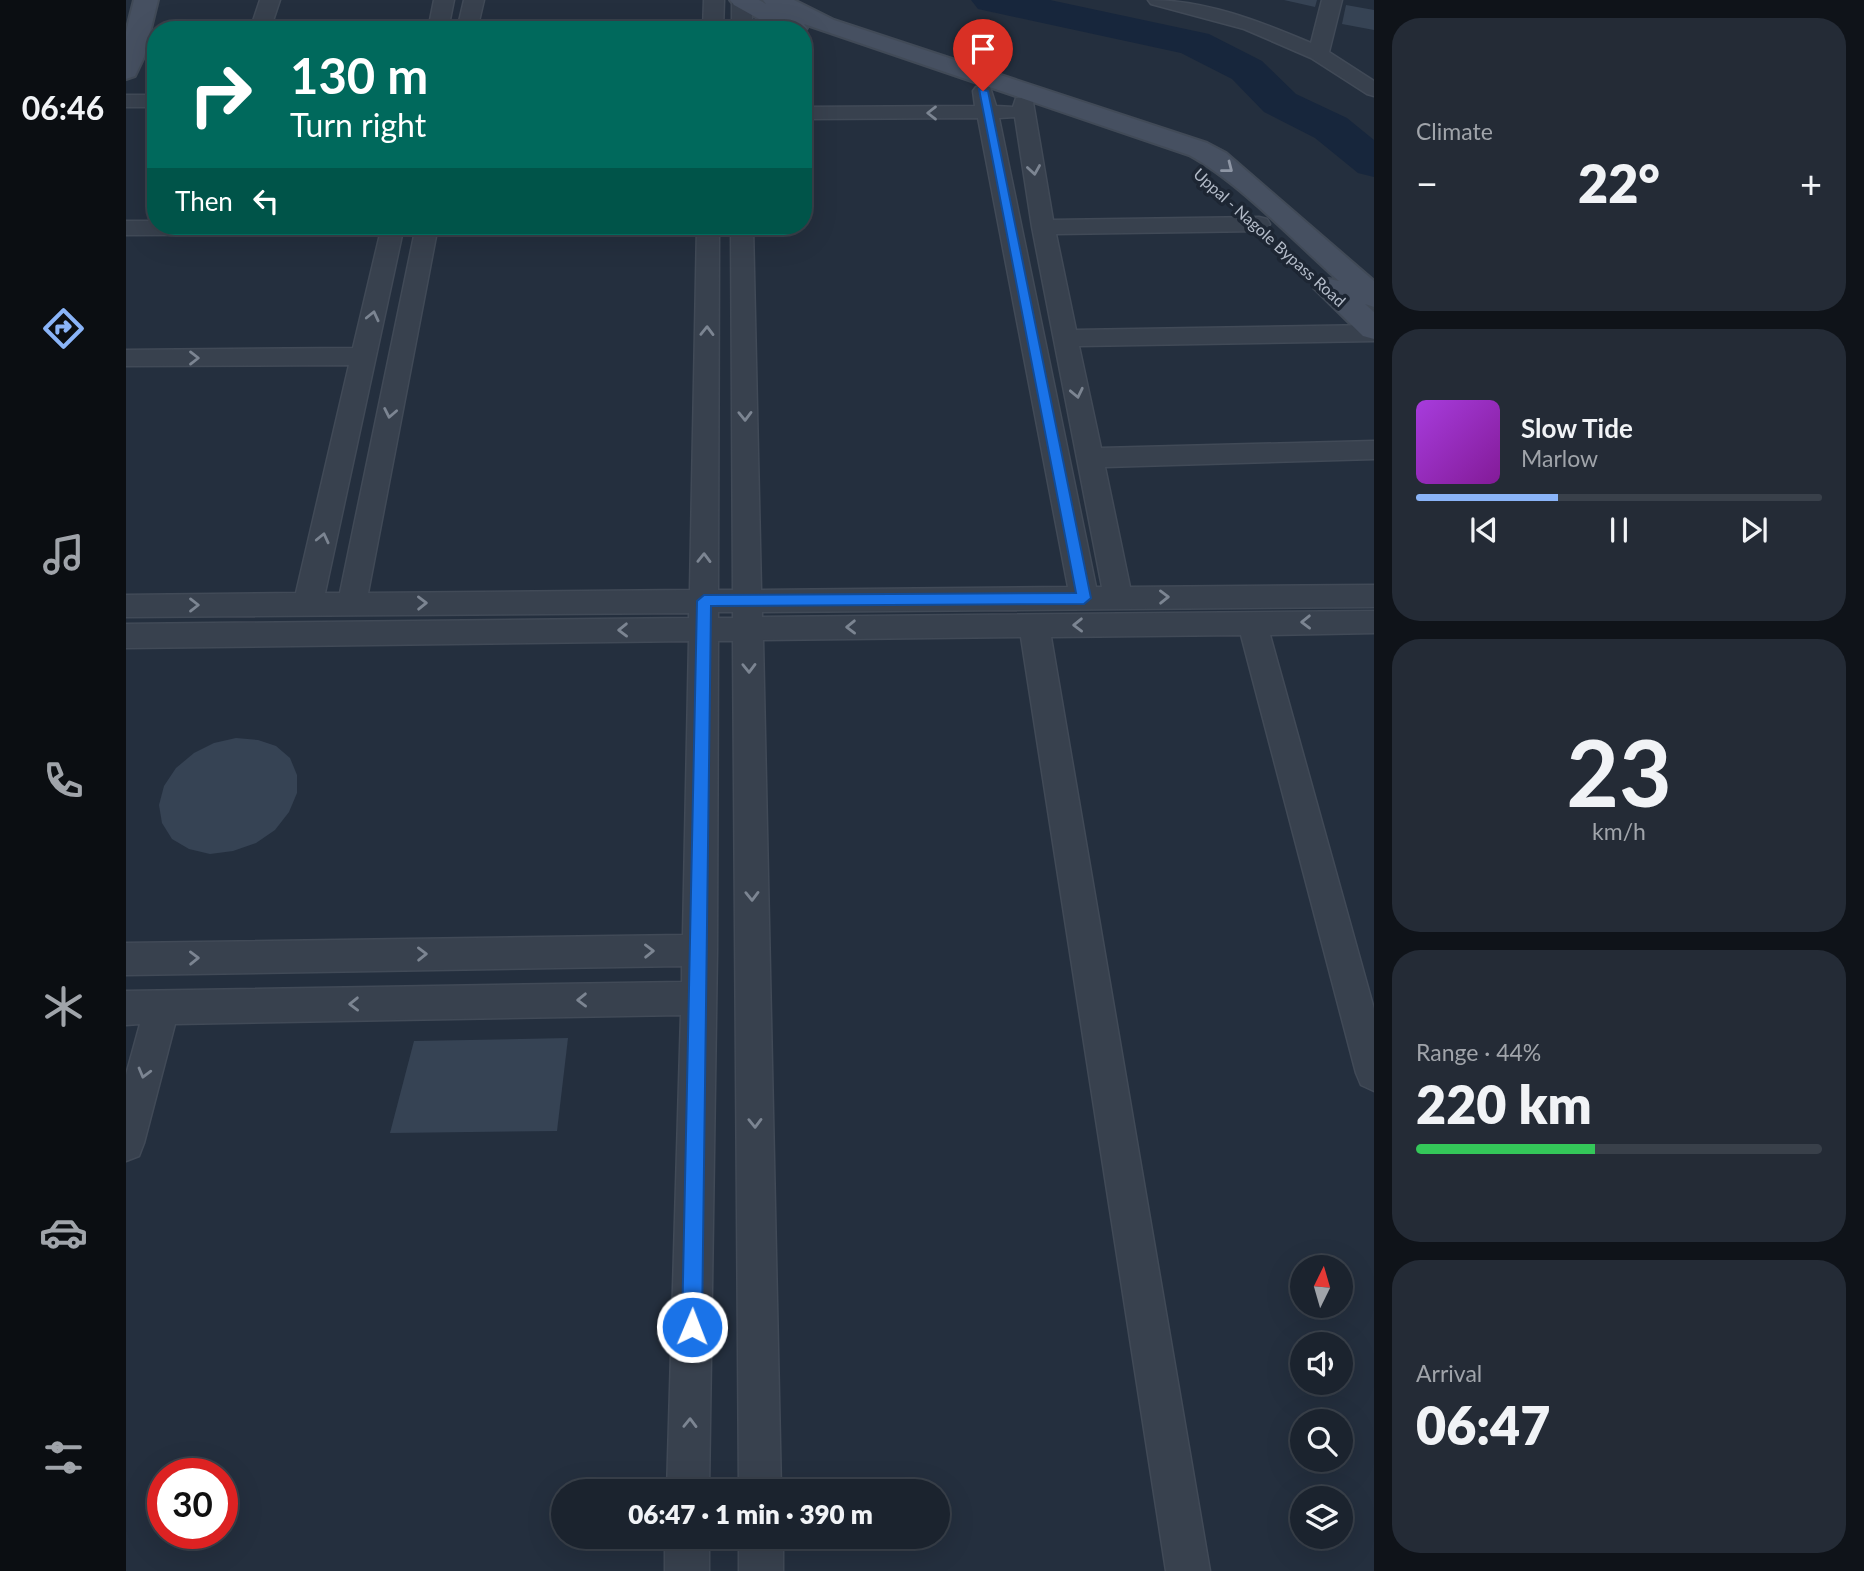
<!DOCTYPE html>
<html lang="en">
<head>
<meta charset="utf-8">
<style>
  body { margin:0; font-family:Lato,sans-serif; background:#242b36; color:#f1f3f6; height:100vh; display:flex; flex-direction:column; font-size:26px; white-space:nowrap }
  * { box-sizing:border-box; margin:0 }
  p { font-size:23px; color:#a0a4aa }
  .icon { flex:none; width:38px; height:38px; fill:none; stroke:currentColor; stroke-width:2; stroke-linecap:round; stroke-linejoin:round }
  .map { position:relative; flex:1; overflow:hidden }
  .side { display:flex; flex-direction:column; gap:18px; padding:18px; background:#0f1319; width:490px }
  .side>* { flex:none }
  .guide { position:absolute; left:21px; top:21px; width:665px; height:214px; border-radius:28px; box-shadow:0 7px 28px #0002,0 0 0 2px #39404a; background:#00695c; color:#fff; overflow:hidden }
  .needle { width:46px; rotate:5deg }
  .buttons { position:absolute; left:1164px; top:1255px; display:grid; gap:14px }
  .buttons a { display:grid; place-items:center; width:63px; height:63px; border-radius:50%; background:#1b232e; box-shadow:0 7px 28px #0002,0 0 0 2px #39404a; font-size:35px }
  .speed { position:absolute; left:21px; top:1458px; display:flex; gap:14px; font-size:35px; font-weight:700; text-align:center }
  .speed>* { display:grid; place-content:center; width:91px; height:91px; border-radius:50%; background:#1b232e; box-shadow:0 7px 28px #0002,0 0 0 2px #39404a; line-height:1 }
  .speed .limit { border:10px solid #d22; background:#fff; color:#111 }
  .pin { position:absolute; display:grid; place-items:center; width:60px; height:60px; color:#fff; margin:-72px -30px; border-radius:50% 50% 50% 0; rotate:-45deg; box-shadow:0 0 7px #0007 }
  .pin .icon { rotate:45deg }
  .me { position:absolute; width:77px; margin:-38px; rotate:1deg; stroke-linejoin:round; filter:drop-shadow(0 0 5px #0008) }
  .turn { display:flex; align-items:center; gap:24px; height:147px; padding:0 28px; font-size:32px }
  .turn .icon { width:91px; height:91px; stroke-width:2.5 }
  .turn b { display:block; font-size:49px; line-height:60px }
  .then { display:flex; align-items:center; height:66px; padding:0 28px; background:#0003; gap:14px; font-size:26px }
  .big { font-size:52px; font-weight:800; line-height:1.1 }
  .side .card { flex:1; display:flex; flex-direction:column; justify-content:center; gap:10px; min-width:0; padding:0 24px; border-radius:28px; background:#242b36 }
  .side .dial { align-items:center; gap:0 }
  .dial b { font-size:91px; line-height:1 }
  .song { display:flex; align-items:center; gap:21px }
  .cover { width:84px; height:84px; border-radius:10px; background:linear-gradient(135deg,hsl(280 70% 55%),hsl(290 70% 35%)) }
  .played { height:7px; border-radius:4px; background:linear-gradient(90deg,#8ab4f8 35%,#39404a 35%) }
  .keys { display:flex; justify-content:space-around; direction:ltr }
  .heat { display:flex; justify-content:space-between; align-items:center; font-size:38px; direction:ltr }
  .charge { height:10px; border-radius:5px; background:linear-gradient(90deg,#34c759 44%,#39404a 0) }
  .trip { position:absolute; left:425px; top:1479px; width:399px; height:70px; border-radius:35px; background:#1b232e; box-shadow:0 7px 28px #0002,0 0 0 2px #39404a; font-weight:800; line-height:70px; text-align:center }
  main { display:flex; flex:1; min-height:0 }
  .tab-bar { display:flex; flex-direction:column; width:126px; justify-content:space-around; align-items:center; background:#0b0e12; color:#a0a4aa }
  .tab-bar .icon { width:49px; height:49px }
  .tab-bar .active { color:#8ab4f8 }
  .tab-bar b { font-size:32px; color:#f1f3f6 }
  .map>svg:first-child { display:block }
  .lines { fill:none; stroke-linecap:round; stroke-linejoin:round }
  .river { fill:#17263c; fill-rule:evenodd }
  .building { fill:#364354 }
  .street-casing { stroke:#414a57; stroke-width:3 }
  .secondary-casing { stroke:#414a57; stroke-width:4 }
  .street { fill:#38414e; fill-rule:evenodd }
  .secondary { fill:#465061; fill-rule:evenodd }
  .oneway { stroke:#7c8592 }
  .oneway2 { stroke:#8e96a5 }
  .route { fill:#1a73e8; stroke:#114b97; stroke-width:2 }
  .labels { text-anchor:middle; dominant-baseline:central; stroke-width:7; stroke-linejoin:round; paint-order:stroke }
  .far-street-label { font-size:16px; fill:#b4bcc9; stroke:#1d2633 }
</style>
</head>
<body>
<main>
<nav class="tab-bar">
<b>06:46</b>
<svg class="icon active" aria-label="directions" viewBox="0 0 24 24"><path d="M12 3l9 9-9 9-9-9zM9 14v-3h6M13 9l2 2-2 2"/></svg>
<svg class="icon" aria-label="music" viewBox="0 0 24 24"><path d="M9 18V5l10-2v13"/><circle cx="6" cy="18" r="3"/><circle cx="16" cy="16" r="3"/></svg>
<svg class="icon" aria-label="phone" viewBox="0 0 24 24"><path d="M5 4h4l2 5-3 2q2 4 5 5l2-3 5 2v4C11 20 4 13 5 4z"/></svg>
<svg class="icon" aria-label="climate" viewBox="0 0 24 24"><path d="M12 3v18M4 7l16 10M4 17L20 7"/></svg>
<svg class="icon" aria-label="car" viewBox="0 0 24 24"><path d="M5 17H2v-5l4-1 3-4h7l3 4 3 1v5h-3M9 17h6M6 11h13"/><circle cx="7" cy="17" r="2"/><circle cx="17" cy="17" r="2"/></svg>
<svg class="icon" aria-label="filters" viewBox="0 0 24 24"><path d="M4 7h16M4 17h16"/><circle cx="9" cy="7" r="2"/><circle cx="15" cy="17" r="2"/></svg>
</nav>
<div class="map">
<svg width="1248" height="1571" viewBox="0 0 1248 1571">
  <rect width="100%" height="100%" fill="#242f3e"/>
  <g class="lines">
    <polygon class="river" points="845,0 924,0 1083,34 1136,61 1170,94 1221,118 1248,140 1248,177 1232,173 1189,138 1138,112 1106,79 1055,53 852,9"/>
  </g>
  <g class="building">
    <polygon points="1158,0 1191,0 1189,7"/>
    <polygon points="1220,5 1248,10 1248,30 1216,24"/>
    <polygon points="110,738 132,740 150,746 164,758 171,775 171,793 163,812 149,830 130,843 107,851 84,854 63,849 46,839 36,823 33,805 38,786 50,768 68,753 88,743"/>
    <polygon points="442,1038 431,1131 264,1133 288,1041"/>
  </g>
  <g class="lines">
    <defs>
      <g id="street">
        <polygon points="134,0 154,0 144,30 124,30"/>
        <polygon points="308,0 328,0 322,30 302,30"/>
        <polygon points="338,0 358,0 351,30 331,30"/>
        <polygon points="578,0 598,0 597,30 577,30"/>
        <rect x="606" y="0" width="20" height="30"/>
        <path d="M1022,0c58,0 111,21 163,43l11,-43h20l-13,52 45,29v15l-7,-2 -56,-36 -67,-29 -93,-25z"/>
        <path d="M857,85l7,2 6,19 17,1 3,-9h14l3,4 20,118 206,-3 8,2 3,5 -3,5 -8,2 -203,3 20,96 298,-5v16l-295,5 22,102 273,-7v18l-269,8 25,120 244,-2v22l-612,5v5l612,-6v22l-104,2 104,374v82l-13,-6 -5,-12 -115,-438 -190,2 159,934h-44l-145,-934 -258,3 18,851h-42l-6,-850h-15l-1,309 -8,541h-42l14,-476 -506,9 -31,119 -5,13 -13,5v-86l14,-51 -14,1v-34l556,-9v-16l-556,9v-32l557,-8 6,-294 -563,7v-24l563,-6v-5l-563,4v-22l170,-2 53,-228 -223,1v-16l227,-2 27,-114 -254,1v-14h30v5h248l-79,367h15l76,-367h22l-70,367 322,-3 7,-364h22l-1,364h15l-2,-364h22l8,364 307,-3 -90,-469 -175,1v-12l172,-1 -2,-15 3,-4zM889,117l17,110 70,360h-6l-97,-469zM592,612h15v6h-15z"/>
        <rect x="0" y="95" width="30" height="12"/>
        <rect x="539" y="1536" width="44" height="35"/>
        <rect x="613" y="1536" width="44" height="35"/>
      </g>
      <g id="secondary">
        <polygon points="8,0 32,0 18,57 9,76 0,79 0,32"/>
        <path d="M604,0h29l7,4 -3,-4h31l40,20 373,123 19,10 148,128v26l-9,-3 9,8v27l-11,-3 -49,-48 5,-7 10,-2 10,2c-44,-39 -100,-99 -150,-126l-385,-131 3,4 -4,5v-3h-24l-45,-25z"/>
      </g>
    </defs>
    <use href="#street" class="street-casing"/>
    <use href="#secondary" class="secondary-casing"/>
    <use href="#street" class="street"/>
    <use href="#secondary" class="secondary"/>
  </g>
  <defs><path id="oneway-chevron" d="M-2-3.5L2.5 0L-2 3.5" fill="none" stroke-width="1.6" stroke-linecap="round" stroke-linejoin="round" transform="scale(1.75)"/></defs>
  <g class="oneway">
    <use href="#oneway-chevron" transform="translate(806 113) rotate(180)"/>
    <use href="#oneway-chevron" transform="translate(908 170) rotate(81)"/>
    <use href="#oneway-chevron" transform="translate(247 316) rotate(-77)"/>
    <use href="#oneway-chevron" transform="translate(581 331) rotate(-89)"/>
    <use href="#oneway-chevron" transform="translate(68 358)"/>
    <use href="#oneway-chevron" transform="translate(951 393) rotate(78)"/>
    <use href="#oneway-chevron" transform="translate(264 413) rotate(101)"/>
    <use href="#oneway-chevron" transform="translate(619 416) rotate(89)"/>
    <use href="#oneway-chevron" transform="translate(197 538) rotate(-77)"/>
    <use href="#oneway-chevron" transform="translate(578 558) rotate(-89)"/>
    <use href="#oneway-chevron" transform="translate(1038 597) rotate(-1)"/>
    <use href="#oneway-chevron" transform="translate(296 603) rotate(-1)"/>
    <use href="#oneway-chevron" transform="translate(68 605)"/>
    <use href="#oneway-chevron" transform="translate(1180 622) rotate(179)"/>
    <use href="#oneway-chevron" transform="translate(952 625) rotate(179)"/>
    <use href="#oneway-chevron" transform="translate(725 627) rotate(179)"/>
    <use href="#oneway-chevron" transform="translate(497 630) rotate(179)"/>
    <use href="#oneway-chevron" transform="translate(623 668) rotate(89)"/>
    <use href="#oneway-chevron" transform="translate(626 896) rotate(89)"/>
    <use href="#oneway-chevron" transform="translate(523 951) rotate(-1)"/>
    <use href="#oneway-chevron" transform="translate(296 954) rotate(-1)"/>
    <use href="#oneway-chevron" transform="translate(68 958) rotate(-1)"/>
    <use href="#oneway-chevron" transform="translate(456 1000) rotate(179)"/>
    <use href="#oneway-chevron" transform="translate(228 1004) rotate(179)"/>
    <use href="#oneway-chevron" transform="translate(18 1073) rotate(105)"/>
    <use href="#oneway-chevron" transform="translate(629 1123) rotate(89)"/>
    <use href="#oneway-chevron" transform="translate(564 1423) rotate(-89)"/>
  </g>
  <use class="oneway2" href="#oneway-chevron" transform="translate(1102 168) rotate(38)"/>
  <polygon class="route" points="853,89 862,91 965,598 958,604 585,606 576,1327 573,1334 566,1337 559,1334 556,1327 571,601 578,595 950,593"/>
  <g class="labels">
    <g class="far-street-label">
      <text transform="translate(1144 237) rotate(42)">Uppal - Nagole Bypass Road</text>
    </g>
  </g>
</svg>
<div class="buttons">
<a><svg class="needle" viewBox="-14 -14 28 28"><path d="M0-13l5 13h-10z" fill="#e53935"/><path d="M0 13l5-13h-10z" fill="#a0a4aa"/></svg></a>
<a><svg class="icon" aria-label="sound" viewBox="0 0 24 24"><path d="M4 9h4l5-4v14l-5-4H4zM17 9q2 3 0 6"/></svg></a>
<a><svg class="icon" aria-label="search" viewBox="0 0 24 24"><circle cx="10" cy="10" r="6"/><path d="M15 15l6 6"/></svg></a>
<a><svg class="icon" aria-label="layers" viewBox="0 0 24 24"><path d="M12 4l9 5-9 5-9-5zM3 14l9 5 9-5"/></svg></a>
</div>
<div class="speed"><div class="limit">30</div></div>
<div class="pin" style="left:857px;top:91px;background:#d93025"><svg class="icon" aria-label="arrive" viewBox="0 0 24 24"><path d="M6 21V4h12l-3 4 3 4H6"/></svg></div>
<svg class="me" style="left:566px;top:1327px" viewBox="-20 -20 40 40"><circle r="17" fill="#1a73e8" stroke="#fff" stroke-width="3"/><path d="M0-11L8 9 0 5-8 9z" fill="#fff"/></svg>
<div class="trip">06:47 · 1 min · 390 m</div>
<div class="guide">
<div class="turn"><svg class="icon" aria-label="right" viewBox="0 0 24 24"><path d="M7 20v-9h11M14 6l5 5-5 5"/></svg><div><b>130 m</b>Turn right</div></div>
<div class="then">Then<svg class="icon" aria-label="left" viewBox="0 0 24 24"><path d="M17 20v-9H6M10 6l-5 5 5 5"/></svg></div>
</div>
</div>
<section class="side">
<div class="card"><p>Climate</p>
<div class="heat"><a>−</a><b class="big">22°</b><a>+</a></div>
</div>
<div class="card">
<div class="song"><i class="cover"></i><div><b>Slow Tide</b><p>Marlow</p></div></div>
<div class="played"></div>
<div class="keys"><svg class="icon" aria-label="previous" viewBox="0 0 24 24"><path d="M18 5L8 12l10 7zM5 5v14"/></svg><svg class="icon" aria-label="pause" viewBox="0 0 24 24"><path d="M8 5v14M16 5v14"/></svg><svg class="icon" aria-label="next" viewBox="0 0 24 24"><path d="M6 5l10 7-10 7zM19 5v14"/></svg></div>
</div>
<div class="card dial"><b>23</b><p>km/h</p></div>
<div class="card"><p>Range · 44%</p><b class="big">220 km</b><div class="charge"></div></div>
<div class="card"><p>Arrival</p><b class="big">06:47</b></div>
</section>
</main>
</body>
</html>
